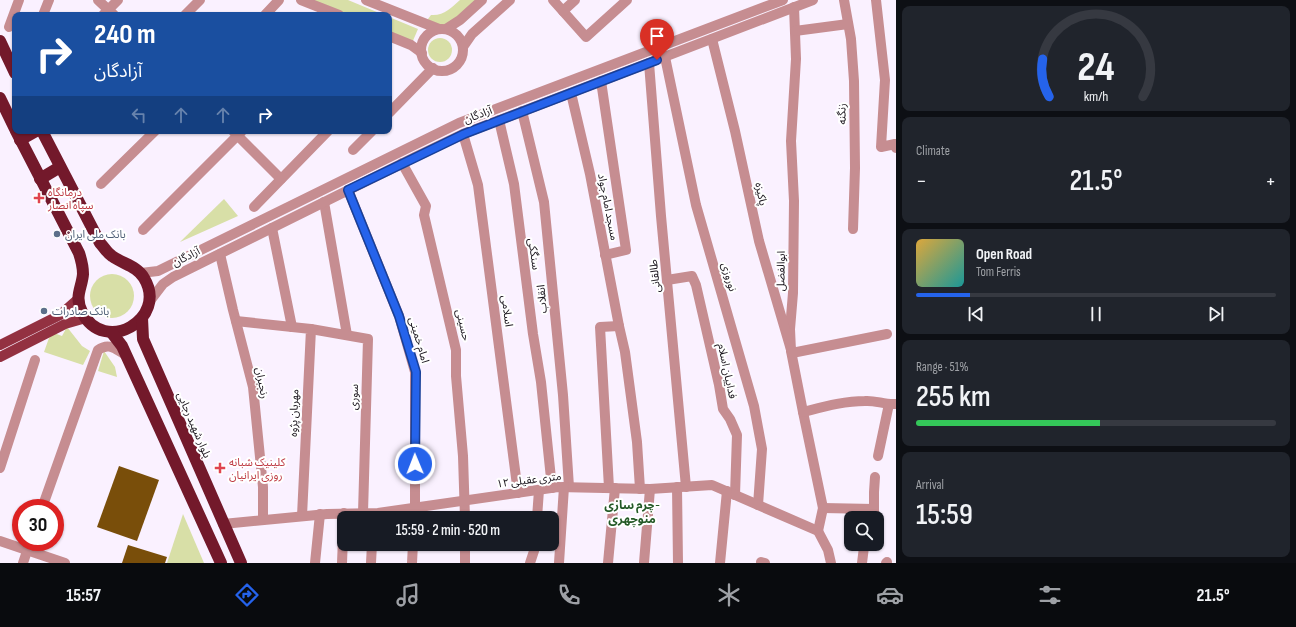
<!DOCTYPE html>
<html lang="en">
<head>
<meta charset="utf-8">
<style>
  body { margin:0; font-family:"Sofia Sans Condensed","Noto Sans Arabic",sans-serif; background:#20242c; color:#f1f3f6; height:100vh; display:flex; flex-direction:column; font-size:15px; white-space:nowrap }
  * { box-sizing:border-box; margin:0 }
  p { font-size:13px; color:#9ea1a6 }
  .icon { flex:none; width:22px; height:22px; fill:none; stroke:currentColor; stroke-width:2; stroke-linecap:round; stroke-linejoin:round }
  .map { position:relative; flex:1; overflow:hidden }
  .details { display:flex; flex-direction:column; gap:6px; padding:6px; background:#0d0f14; width:400px }
  .details>* { flex:none }
  .banner { position:absolute; left:12px; top:12px; width:380px; height:122px; border-radius:8px; box-shadow:0 1px 3px #0004; background:#1a4fa0; color:#fff; overflow:hidden }
  .tools { position:absolute; left:844px; top:511px; display:grid; gap:8px }
  .tools a { display:grid; place-items:center; width:40px; height:40px; border-radius:8px; background:#171b24; box-shadow:0 1px 3px #0004; font-size:20px }
  .speed { position:absolute; left:12px; top:499px; display:flex; gap:8px; font-size:20px; font-weight:700; text-align:center }
  .speed>* { display:grid; place-content:center; width:52px; height:52px; border-radius:50%; background:#171b24; box-shadow:0 1px 3px #0004; line-height:1 }
  .speed .limit { border:6px solid #d22; background:#fff; color:#111 }
  .pin { position:absolute; display:grid; place-items:center; width:34px; height:34px; color:#fff; margin:-41px -17px; border-radius:50% 50% 50% 0; rotate:-45deg; box-shadow:0 0 4px #0007 }
  .pin .icon { rotate:45deg }
  .me { position:absolute; width:44px; margin:-22px; rotate:359deg; stroke-linejoin:round; filter:drop-shadow(0 0 3px #0008) }
  .turn { display:flex; align-items:center; gap:14px; height:84px; padding:0 16px; font-size:18px }
  .turn .icon { width:52px; height:52px; stroke-width:2.5 }
  .turn b { display:block; font-size:28px; line-height:34px }
  .lanes { display:flex; align-items:center; height:38px; padding:0 16px; background:#0003; justify-content:center; gap:20px; direction:ltr }
  .lanes .off { opacity:.35 }
  .big { font-size:30px; font-weight:600; line-height:1.1 }
  .details .tile { flex:1; display:flex; flex-direction:column; justify-content:center; gap:6px; min-width:0; padding:0 14px; border-radius:8px; background:#20242c }
  .details .dial { align-items:center; gap:0 }
  .dial svg { height:104px; overflow:visible; fill:none; stroke:#363941; stroke-width:7; stroke-linecap:round; text-anchor:middle }
  .dial text { fill:#f1f3f6; stroke:none }
  .song { display:flex; align-items:center; gap:12px }
  .cover { width:48px; height:48px; border-radius:6px; background:linear-gradient(135deg,hsl(40 70% 55%),hsl(180 70% 35%)) }
  .played { height:4px; border-radius:2px; background:linear-gradient(90deg,#2563eb 15%,#363941 15%) }
  .keys { display:flex; justify-content:space-around; direction:ltr }
  .heat { display:flex; justify-content:space-between; align-items:center; font-size:22px; direction:ltr }
  .charge { height:6px; border-radius:3px; background:linear-gradient(90deg,#34c759 51%,#363941 0) }
  .trip { position:absolute; left:337px; top:511px; width:222px; height:40px; border-radius:8px; background:#171b24; box-shadow:0 1px 3px #0004; font-weight:600; line-height:40px; text-align:center }
  .tab-bar { display:flex; height:64px; justify-content:space-around; align-items:center; background:#090b0e; color:#9ea1a6 }
  .tab-bar .icon { width:28px; height:28px }
  .tab-bar .selected { color:#2563eb }
  .tab-bar b { font-size:18px; color:#f1f3f6 }
  main { display:flex; flex:1; min-height:0 }
  .map>svg:first-child { display:block }
  .green { fill:#d8dfa7 }
  .building { fill:#794e0a }
  .lines { fill:none; stroke-linecap:round; stroke-linejoin:round }
  .minor { stroke:#c68d91; stroke-width:10 }
  .major { stroke:#933141; stroke-width:10 }
  .highway { stroke:#73192b; stroke-width:12 }
  .route-casing { stroke:#184099; stroke-width:10 }
  .route { stroke:#2563eb; stroke-width:7 }
  .health-dot { fill:#e0444e; stroke:#fff; stroke-width:1.5 }
  .service-dot { fill:#5c6f8a; stroke:#fff; stroke-width:1.5 }
  .labels { text-anchor:middle; dominant-baseline:central; stroke-width:4; stroke-linejoin:round; paint-order:stroke }
  .street-label { font-size:11px; fill:#18131b; stroke:#fff }
  .health-label { font-size:11px; fill:#be3a42; stroke:#fff; text-anchor:start }
  .service-label { font-size:11px; fill:#4e5e75; stroke:#fff; text-anchor:start }
  .neighbourhood-label { font-size:12px; font-weight:bold; fill:#235926; stroke:#fff }
</style>
</head>
<body>
<main>
<div class="map">
<svg width="896" height="563" viewBox="0 0 896 563">
  <rect width="100%" height="100%" fill="#faf1ff"/>
  <g class="green">
    <polygon points="308,0 348,0 384,15 345,15"/>
    <path d="M460,0h16l-24,21 -10,5 -13,-3 -1,-4 3,-4c13,1 20,-7 29,-15z"/>
    <polygon points="389,17 418,29 412,43 389,33"/>
    <circle cx="440" cy="50" r="12"/>
    <polygon points="224,199 238,216 180,242"/>
    <circle cx="112" cy="296" r="22"/>
    <polygon points="67,327 82,346 90,351 83,365 44,352 49,338 54,333 62,336"/>
    <polygon points="104,351 115,367 117,377 98,371"/>
    <polygon points="183,514 204,563 167,563"/>
  </g>
  <g class="building">
    <polygon points="119,466 159,480 137,541 97,527"/>
    <polygon points="128,545 167,557 165,563 122,563"/>
  </g>
  <g class="lines">
    <g class="minor">
      <polyline points="98,0 114,15"/>
      <polyline points="301,0 339,15"/>
      <polyline points="366,0 439,29"/>
      <polyline points="553,0 586,37 627,0"/>
      <polyline points="844,0 851,39 854,81 855,168 853,229"/>
      <polyline points="876,0 885,80 881,147 895,144 896,148"/>
      <polyline points="794,7 796,59 791,141 794,201 793,293 790,329 791,351 803,412 823,508 818,531"/>
      <polyline points="563,11 575,0"/>
      <polyline points="43,15 49,0"/>
      <polyline points="103,15 118,0"/>
      <polyline points="185,15 200,0"/>
      <polyline points="265,15 279,0"/>
      <polyline points="9,27 19,0"/>
      <polyline points="446,29 460,20 482,0"/>
      <circle cx="442" cy="50" r="21"/>
      <polyline points="795,31 848,24"/>
      <polyline points="389,36 411,45 422,53"/>
      <polyline points="712,39 735,131 759,241 792,353 887,334"/>
      <polyline points="463,47 472,34 510,0"/>
      <polyline points="665,57 696,205 754,406 762,449 758,505"/>
      <polyline points="649,63 661,216 686,487"/>
      <polyline points="601,81 626,250 605,255"/>
      <polyline points="571,93 590,174 619,326 625,352 637,442 640,489"/>
      <polyline points="522,111 544,202 563,395 569,487"/>
      <polyline points="389,113 433,68"/>
      <polyline points="499,120 514,184 533,334 541,382 552,488"/>
      <polyline points="233,131 281,179"/>
      <polyline points="463,134 478,185 518,493"/>
      <polyline points="353,150 372,131"/>
      <polyline points="402,163 426,206 424,215 456,350 456,376 463,456 465,518"/>
      <polyline points="101,184 155,131"/>
      <polyline points="348,190 399,316 415,372 415,518"/>
      <polyline points="324,202 347,335"/>
      <polyline points="254,207 328,131"/>
      <polyline points="272,228 292,327"/>
      <polyline points="143,230 242,131"/>
      <polyline points="220,254 233,310 253,387 263,487 263,520"/>
      <polyline points="141,273 158,271 459,123 783,0"/>
      <polyline points="667,280 692,276 696,285 719,385 723,409 730,419 737,435 735,495"/>
      <polyline points="150,301 163,284 173,277 415,157 463,134 813,0"/>
      <polyline points="236,321 311,329 302,516"/>
      <polyline points="311,329 368,339 363,513"/>
      <path d="M803,412c20,-5 41,-11 62,-11 10,-1 20,4 31,3"/>
      <polyline points="878,456 889,404"/>
      <polyline points="0,468 35,360"/>
      <polyline points="677,487 678,563"/>
      <polyline points="609,488 600,327 619,326"/>
      <path d="M42,508l56,-158c11,-8 17,-1 28,5"/>
      <polyline points="823,508 874,509"/>
      <polyline points="537,518 539,490"/>
      <polyline points="874,518 874,492 875,477"/>
      <polyline points="223,524 327,514 378,513 558,487 650,489 712,485 818,531 828,550 831,563"/>
      <polyline points="0,541 65,563"/>
      <polyline points="465,544 465,563"/>
      <polyline points="761,562 765,563"/>
      <polyline points="23,563 30,542"/>
      <polyline points="315,563 320,514"/>
      <polyline points="342,563 344,513"/>
      <polyline points="371,563 372,544"/>
      <polyline points="412,563 413,544"/>
      <polyline points="530,563 534,551 535,544"/>
      <polyline points="559,563 564,487"/>
      <polyline points="608,563 615,488"/>
      <polyline points="644,563 650,489"/>
      <polyline points="720,563 727,491"/>
      <polyline points="862,563 864,547"/>
      <polyline points="886,563 887,562"/>
    </g>
    <g class="major">
      <polyline points="0,345 60,315 78,299"/>
      <polyline points="0,357 65,324 86,318"/>
    </g>
    <g class="highway">
      <polyline points="0,41 15,73"/>
      <polyline points="0,98 15,129"/>
      <path d="M16,131l63,122c2,6 4,13 4,21 -1,14 -9,22 -1,38 22,44 87,7 62,-34 -7,-12 -21,-14 -32,-22 -5,-3 -8,-9 -12,-13l-58,-112"/>
      <polyline points="20,140 36,131"/>
      <polyline points="40,179 60,167"/>
      <polyline points="142,318 143,339 241,563"/>
      <polyline points="112,333 122,346 221,563"/>
    </g>
  </g>
  <g class="lines">
    <defs>
      <polyline id="route" points="415,464 416,372 399,316 348,190 464,134 657,60"/>
    </defs>
    <use href="#route" class="route-casing"/>
    <use href="#route" class="route"/>
  </g>
  <g class="health-dot">
    <path d="M37 192h4v4h4v4h-4v4h-4v-4h-4v-4h4z"/>
    <path d="M218 462h4v4h4v4h-4v4h-4v-4h-4v-4h4z"/>
  </g>
  <g class="service-dot">
    <circle cx="57" cy="234" r="4"/>
    <circle cx="44" cy="311" r="4"/>
  </g>
  <g class="labels">
    <g class="street-label">
      <text transform="translate(842 114) rotate(-91)">زنگنه</text>
      <text transform="translate(478 115) rotate(-21)">آزادگان</text>
      <text transform="translate(761 194) rotate(78)">پاکیزه</text>
      <text transform="translate(608 207) rotate(79)">مسجد امام جواد</text>
      <text transform="translate(534 254) rotate(82)">سنگکی</text>
      <text transform="translate(186 257) rotate(-27)">آزادگان</text>
      <text transform="translate(781 271) rotate(-89)">ابوالفضل</text>
      <text transform="translate(655 276) rotate(-96)">طالقانی</text>
      <text transform="translate(729 277) rotate(74)">نوروزی</text>
      <text transform="translate(542 299) rotate(-95)">انقلاب</text>
      <text transform="translate(507 311) rotate(83)">اسلامی</text>
      <text transform="translate(463 325) rotate(77)">حسینی</text>
      <text transform="translate(419 340) rotate(74)">امام خمینی</text>
      <text transform="translate(727 371) rotate(78)">فداییان اسلام</text>
      <text transform="translate(262 383) rotate(80)">رنجبران</text>
      <text transform="translate(354 397) rotate(-88)">سوری</text>
      <text transform="translate(294 413) rotate(-88)">مهربان پژوه</text>
      <text transform="translate(194 425) rotate(67)">بلوار شهید رجایی</text>
      <text transform="translate(529 480) rotate(-7)">۱۲ متری عقیلی</text>
    </g>
    <g class="health-label">
      <text x="48" y="192">درمانگاه<tspan x="48" dy="13">سپاه انصار</tspan></text>
      <text x="229" y="462">کلینیک شبانه<tspan x="229" dy="13">روزی ایرانیان</tspan></text>
    </g>
    <g class="service-label">
      <text x="65" y="234">بانک ملی ایران</text>
      <text x="52" y="311">بانک صادرات</text>
    </g>
    <g class="neighbourhood-label">
      <text x="632" y="505">چرم سازی-<tspan x="632" dy="14">منوچهری</tspan></text>
    </g>
  </g>
</svg>
<div class="tools">
<a><svg class="icon" aria-label="search" viewBox="0 0 24 24"><circle cx="10" cy="10" r="6"/><path d="M15 15l6 6"/></svg></a>
</div>
<div class="speed"><div class="limit">30</div></div>
<div class="pin" style="left:657px;top:60px;background:#d93025"><svg class="icon" aria-label="arrive" viewBox="0 0 24 24"><path d="M6 21V4h12l-3 4 3 4H6"/></svg></div>
<svg class="me" style="left:415px;top:464px" viewBox="-20 -20 40 40"><circle r="17" fill="#2563eb" stroke="#fff" stroke-width="3"/><path d="M0-11L8 9 0 5-8 9z" fill="#fff"/></svg>
<div class="trip">15:59 · 2 min · 520 m</div>
<div class="banner">
<div class="turn"><svg class="icon" aria-label="right" viewBox="0 0 24 24"><path d="M7 20v-9h11M14 6l5 5-5 5"/></svg><div><b>240 m</b>آزادگان</div></div>
<div class="lanes"><svg class="icon off" aria-label="left" viewBox="0 0 24 24"><path d="M17 20v-9H6M10 6l-5 5 5 5"/></svg><svg class="icon off" aria-label="ahead" viewBox="0 0 24 24"><path d="M12 20V5M6 11l6-6 6 6"/></svg><svg class="icon off" aria-label="ahead" viewBox="0 0 24 24"><path d="M12 20V5M6 11l6-6 6 6"/></svg><svg class="icon" aria-label="right" viewBox="0 0 24 24"><path d="M7 20v-9h11M14 6l5 5-5 5"/></svg></div>
</div>
</div>
<section class="details">
<div class="tile dial"><svg viewBox="0 0 100 80">
<path d="M14 69A42 42 0 1 1 86 69"/>
<path d="M14 69A42 42 0 0 1 9 40" stroke="#2563eb"/>
<text x="50" y="56" font-size="32" font-weight="700">24</text>
<text x="50" y="72" font-size="11">km/h</text>
</svg></div>
<div class="tile"><p>Climate</p>
<div class="heat"><a>−</a><b class="big">21.5°</b><a>+</a></div>
</div>
<div class="tile">
<div class="song"><i class="cover"></i><div><b>Open Road</b><p>Tom Ferris</p></div></div>
<div class="played"></div>
<div class="keys"><svg class="icon" aria-label="previous" viewBox="0 0 24 24"><path d="M18 5L8 12l10 7zM5 5v14"/></svg><svg class="icon" aria-label="pause" viewBox="0 0 24 24"><path d="M8 5v14M16 5v14"/></svg><svg class="icon" aria-label="next" viewBox="0 0 24 24"><path d="M6 5l10 7-10 7zM19 5v14"/></svg></div>
</div>
<div class="tile"><p>Range · 51%</p><b class="big">255 km</b><div class="charge"></div></div>
<div class="tile"><p>Arrival</p><b class="big">15:59</b></div>
</section>
</main>
<nav class="tab-bar">
<b>15:57</b>
<svg class="icon selected" aria-label="directions" viewBox="0 0 24 24"><path d="M12 3l9 9-9 9-9-9zM9 14v-3h6M13 9l2 2-2 2"/></svg>
<svg class="icon" aria-label="music" viewBox="0 0 24 24"><path d="M9 18V5l10-2v13"/><circle cx="6" cy="18" r="3"/><circle cx="16" cy="16" r="3"/></svg>
<svg class="icon" aria-label="phone" viewBox="0 0 24 24"><path d="M5 4h4l2 5-3 2q2 4 5 5l2-3 5 2v4C11 20 4 13 5 4z"/></svg>
<svg class="icon" aria-label="climate" viewBox="0 0 24 24"><path d="M12 3v18M4 7l16 10M4 17L20 7"/></svg>
<svg class="icon" aria-label="car" viewBox="0 0 24 24"><path d="M5 17H2v-5l4-1 3-4h7l3 4 3 1v5h-3M9 17h6M6 11h13"/><circle cx="7" cy="17" r="2"/><circle cx="17" cy="17" r="2"/></svg>
<svg class="icon" aria-label="filters" viewBox="0 0 24 24"><path d="M4 7h16M4 17h16"/><circle cx="9" cy="7" r="2"/><circle cx="15" cy="17" r="2"/></svg>
<b>21.5°</b>
</nav>
</body>
</html>
